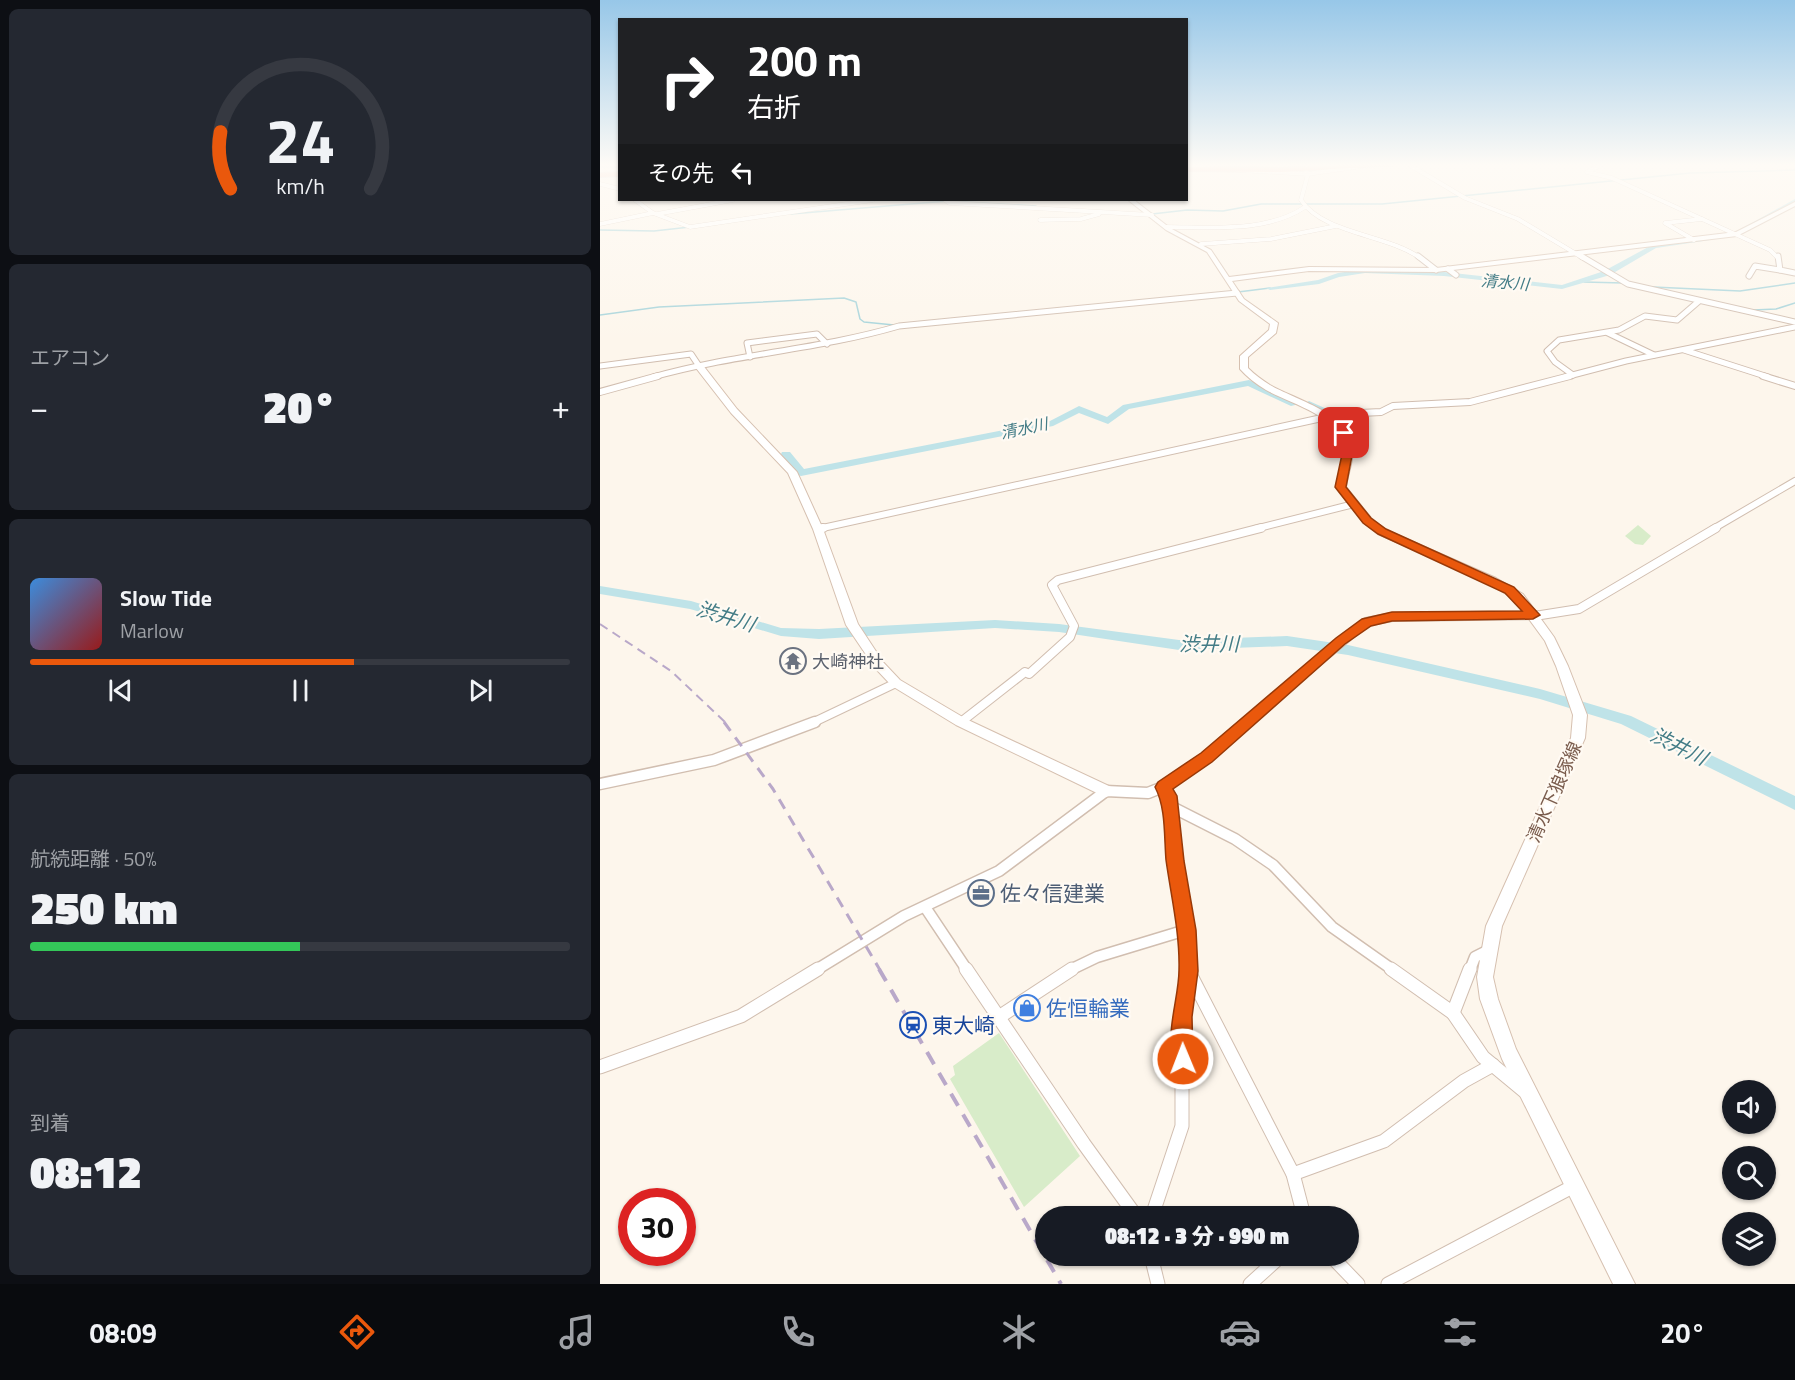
<!DOCTYPE html>
<html lang="ja">
<head>
<meta charset="utf-8">
<style>
  body { margin:0; font-family:"Titillium Web","Noto Sans JP",sans-serif; background:#242831; color:#f1f3f6; height:100vh; display:flex; flex-direction:column; font-size:22px; white-space:nowrap }
  * { box-sizing:border-box; margin:0 }
  p { font-size:20px; color:#9ea1a6 }
  .icon { flex:none; width:33px; height:33px; fill:none; stroke:currentColor; stroke-width:2; stroke-linecap:round; stroke-linejoin:round }
  .map { position:relative; flex:1; overflow:hidden }
  .drawer { display:flex; flex-direction:column; gap:9px; padding:9px; background:#0d0f14; width:600px }
  .drawer>* { flex:none }
  .guide { position:absolute; left:18px; top:18px; width:570px; height:183px; border-radius:0px; box-shadow:0 2px 4px #0004; background:#202124; color:#fff; overflow:hidden }
  .controls { position:absolute; left:1122px; top:1080px; display:grid; gap:12px }
  .controls a { display:grid; place-items:center; width:54px; height:54px; border-radius:50%; background:#171b24; box-shadow:0 2px 4px #0004; font-size:30px }
  .speed { position:absolute; left:18px; top:1188px; display:flex; gap:12px; font-size:30px; font-weight:700; text-align:center }
  .speed>* { display:grid; place-content:center; width:78px; height:78px; border-radius:50%; background:#171b24; box-shadow:0 2px 4px #0004; line-height:1 }
  .speed .limit { border:9px solid #d22; background:#fff; color:#111 }
  .pin { position:absolute; display:grid; place-items:center; width:51px; height:51px; color:#fff; margin:-26px; border-radius:12px; box-shadow:0 3px 9px #0006 }
  .me { position:absolute; width:66px; margin:-33px; rotate:359deg; stroke-linejoin:round; filter:drop-shadow(0 0 4px #0008) }
  .turn { display:flex; align-items:center; gap:21px; height:126px; padding:0 30px; font-size:27px }
  .turn .icon { width:78px; height:78px; stroke-width:2.5 }
  .turn b { display:block; font-size:42px; line-height:51px }
  .then { display:flex; align-items:center; height:57px; padding:0 30px; background:#0003; gap:12px; font-size:22px }
  .big { font-size:45px; font-weight:800; line-height:1.1 }
  .drawer .tile { flex:1; display:flex; flex-direction:column; justify-content:center; gap:9px; min-width:0; padding:0 21px; border-radius:9px; background:#242831 }
  .drawer .dial { align-items:center; gap:0 }
  .dial svg { height:156px; overflow:visible; fill:none; stroke:#363941; stroke-width:7; stroke-linecap:round; text-anchor:middle }
  .dial text { fill:#f1f3f6; stroke:none }
  .song { display:flex; align-items:center; gap:18px }
  .cover { width:72px; height:72px; border-radius:9px; background:linear-gradient(135deg,hsl(210 70% 55%),hsl(0 70% 35%)) }
  .played { height:6px; border-radius:3px; background:linear-gradient(90deg,#ea580c 60%,#363941 60%) }
  .keys { display:flex; justify-content:space-around; direction:ltr }
  .heat { display:flex; justify-content:space-between; align-items:center; font-size:33px; direction:ltr }
  .charge { height:9px; border-radius:4px; background:linear-gradient(90deg,#34c759 50%,#363941 0) }
  .trip { position:absolute; left:435px; top:1206px; width:324px; height:60px; border-radius:30px; background:#171b24; box-shadow:0 2px 4px #0004; font-weight:800; line-height:60px; text-align:center }
  .menu { display:flex; height:96px; justify-content:space-around; align-items:center; background:#090b0e; color:#9ea1a6 }
  .menu .icon { width:42px; height:42px }
  .menu .on { color:#ea580c }
  .menu b { font-size:27px; color:#f1f3f6 }
  main { display:flex; flex:1; min-height:0 }
  .map>svg:first-child { display:block }
  .green { fill:#d8ecc9 }
  .lines { fill:none; stroke-linecap:round; stroke-linejoin:round }
  .stream { stroke:#a5d3da; stroke-width:1.5 }
  .river { fill:#bfe3e8; fill-rule:evenodd }
  .street-far5-casing { stroke:#d1beb0; stroke-width:4.5 }
  .street-far4-casing { stroke:#d1beb0; stroke-width:7 }
  .street-far3-casing { stroke:#d1beb0; stroke-width:8 }
  .street-far2-casing { stroke:#d1beb0; stroke-width:10 }
  .street-far1-casing { stroke:#d1beb0; stroke-width:13 }
  .street-casing { stroke:#d1beb0; stroke-width:15 }
  .secondary-casing { stroke:#d6c0b0; stroke-width:2 }
  .highway-casing { stroke:#dad1cd; stroke-width:2 }
  .street-far5 { stroke:#fff; stroke-width:4 }
  .street-far4 { stroke:#fff; stroke-width:5 }
  .street-far3 { stroke:#fff; stroke-width:6 }
  .street-far2 { stroke:#fff; stroke-width:8 }
  .street-far1 { stroke:#fff; stroke-width:10 }
  .street { stroke:#fff; stroke-width:13 }
  .secondary { fill:#fff; fill-rule:evenodd }
  .highway { fill:#f7b7a3; fill-rule:evenodd }
  .rail-far2 { stroke:#b9a8c9; stroke-width:2; stroke-dasharray:9 6; stroke-linecap:butt }
  .rail-far1 { stroke:#b9a8c9; stroke-width:3; stroke-dasharray:11 8; stroke-linecap:butt }
  .rail { stroke:#b9a8c9; stroke-width:4; stroke-dasharray:14 10; stroke-linecap:butt }
  .route { fill:#ea580c; stroke:#983908; stroke-width:1.5 }
  .labels { text-anchor:middle; dominant-baseline:central; stroke-width:4.5; stroke-linejoin:round; paint-order:stroke }
  .far-water-label { font-size:16px; font-style:italic; fill:#437c86; stroke:#fffaf3 }
  .worship-label { font-size:18px; fill:#5b616d; stroke:#fffaf3; text-anchor:start }
  .street-label { font-size:18px; fill:#7a5c4d; stroke:#fffaf3 }
  .water-label { font-size:20px; font-style:italic; fill:#437c86; stroke:#fffaf3 }
  .near-service-label { font-size:21px; fill:#4e5e75; stroke:#fffaf3; text-anchor:start }
  .near-shop-label { font-size:21px; fill:#366cbe; stroke:#fffaf3; text-anchor:start }
  .near-transit-label { font-size:21px; fill:#164399; stroke:#fffaf3; text-anchor:start }
</style>
</head>
<body>
<main>
<section class="drawer">
<div class="tile dial"><svg viewBox="0 0 100 80">
<path d="M14 69A42 42 0 1 1 86 69"/>
<path d="M14 69A42 42 0 0 1 9 40" stroke="#ea580c"/>
<text x="50" y="56" font-size="32" font-weight="700">24</text>
<text x="50" y="72" font-size="11">km/h</text>
</svg></div>
<div class="tile"><p>エアコン</p>
<div class="heat"><a>−</a><b class="big">20°</b><a>+</a></div>
</div>
<div class="tile">
<div class="song"><i class="cover"></i><div><b>Slow Tide</b><p>Marlow</p></div></div>
<div class="played"></div>
<div class="keys"><svg class="icon" aria-label="previous" viewBox="0 0 24 24"><path d="M18 5L8 12l10 7zM5 5v14"/></svg><svg class="icon" aria-label="pause" viewBox="0 0 24 24"><path d="M8 5v14M16 5v14"/></svg><svg class="icon" aria-label="next" viewBox="0 0 24 24"><path d="M6 5l10 7-10 7zM19 5v14"/></svg></div>
</div>
<div class="tile"><p>航続距離 · 50%</p><b class="big">250 km</b><div class="charge"></div></div>
<div class="tile"><p>到着</p><b class="big">08:12</b></div>
</section>
<div class="map">
<svg width="1195" height="1284" viewBox="0 0 1195 1284">
  <rect width="100%" height="100%" fill="#fdf6ec"/>
  <g class="green">
    <polygon points="1038,525 1051,536 1043,545 1035,544 1025,536"/>
    <polygon points="399,1033 480,1156 424,1207 350,1079 355,1075 353,1066"/>
  </g>
  <g class="lines">
    <g class="stream">
      <polyline points="349,201 436,206"/>
      <polyline points="191,214 347,201"/>
      <polyline points="552,214 587,210 623,211 661,204 782,204 1090,173 1195,170"/>
      <polyline points="0,230 54,231 90,227"/>
      <polyline points="984,282 1023,283"/>
      <polyline points="1053,287 1140,291 1195,283"/>
      <polyline points="638,292 670,288"/>
      <polyline points="1153,310 1176,309 1195,303"/>
      <polyline points="0,315 59,307 244,298 256,302 260,319 264,322 294,325"/>
    </g>
    <g class="river">
      <rect x="0" y="164" width="20" height="4"/>
      <polygon points="1195,199 1195,204 1146,230 1141,229"/>
      <polygon points="1108,237 1110,240 1056,248 1010,275 962,289 844,276 765,273 739,277 719,284 670,290 666,288 718,280 738,273 765,269 844,272 962,285 1004,271 1052,245"/>
      <polygon points="649,380 699,404 691,406 648,386 529,409 508,424 479,413 453,426 201,476 197,475 181,454 182,452 190,452 204,469 450,421 479,406 507,417 523,405"/>
      <path d="M709,401l20,9 18,-2 5,3c-15,10 -32,2 -46,-5l-2,-2z"/>
      <polygon points="0,586 91,601 181,628 219,629 395,620 459,624 579,640 687,636 748,645 940,689 1031,716 1195,796 1195,810 1021,724 940,699 748,655 687,646 579,650 459,632 395,628 219,639 181,636 90,609 0,594"/>
    </g>
    <defs>
      <g id="street-far5">
        <polyline points="1005,163 987,172 1012,178 1170,250 1178,258"/>
        <polyline points="808,164 865,198 918,219 983,258"/>
        <polyline points="586,165 713,163"/>
        <polyline points="707,167 740,163"/>
        <path d="M705,169l3,5 -7,26c22,34 86,34 119,58"/>
        <polyline points="638,170 708,174 756,167"/>
        <polyline points="0,184 20,189"/>
        <polyline points="35,200 53,213 90,227 273,200"/>
        <polyline points="345,200 349,203 552,215"/>
        <polyline points="57,214 133,200"/>
        <polyline points="440,220 481,219 499,214"/>
        <polyline points="0,224 53,213"/>
        <path d="M566,227c45,0 100,6 139,-20"/>
        <polyline points="1094,240 1065,223 1102,219"/>
        <polyline points="601,244 671,239 736,226"/>
      </g>
      <g id="street-far4">
        <polyline points="818,256 836,270"/>
        <polyline points="981,256 1028,284 1195,322"/>
        <polyline points="1178,256 1180,270 1195,273"/>
        <polyline points="848,269 856,275"/>
        <polyline points="1149,276 1155,266 1180,270"/>
        <polyline points="1008,333 1054,355"/>
        <polyline points="1084,350 1168,377"/>
        <polyline points="150,357 147,343 217,334 227,344"/>
        <polyline points="0,366 91,354 99,366"/>
        <polyline points="973,375 955,362 947,351 959,340 1019,330 1045,316 1077,320 1099,301"/>
        <path d="M53,377c81,-23 164,-27 246,-51l338,-33"/>
        <polyline points="965,377 1026,361 1195,327"/>
      </g>
      <g id="street-far3">
        <polyline points="1163,376 1195,386"/>
        <polyline points="0,392 58,376"/>
        <polyline points="218,529 740,414 781,412 793,406 870,402 970,376"/>
        <polyline points="655,529 754,504"/>
        <polyline points="1113,529 1195,481"/>
      </g>
      <g id="street-far2">
        <polyline points="218,529 223,528"/>
        <polyline points="361,722 425,672 429,674 470,637 474,626 452,585 458,580 661,528"/>
        <polyline points="212,723 296,683"/>
        <polyline points="645,723 766,622 792,617 941,615 979,609 1116,528"/>
      </g>
      <g id="street-far1">
        <polyline points="0,784 114,760 215,722"/>
        <polyline points="563,787 569,796 589,970"/>
        <polyline points="570,806 635,839 673,865 732,927 793,970"/>
        <polyline points="325,907 367,970"/>
        <polyline points="216,970 304,916 399,871 506,791 548,793 563,787 606,757 647,722"/>
        <polyline points="470,970 497,957 586,930"/>
        <polyline points="870,970 875,957 887,951"/>
      </g>
      <g id="street">
        <polyline points="366,969 484,1144 536,1216"/>
        <polyline points="791,969 853,1013 870,969"/>
        <polyline points="589,972 693,1174"/>
        <polyline points="853,1013 883,1057 924,1091"/>
        <polyline points="399,1017 472,969"/>
        <polyline points="0,1067 141,1016 218,969"/>
        <polyline points="552,1216 582,1126 582,1017 589,969"/>
        <polyline points="704,1216 693,1174 784,1141 864,1081 893,1065"/>
        <polyline points="551,1256 558,1284"/>
        <polyline points="731,1256 758,1284"/>
        <polyline points="650,1284 681,1256"/>
        <polyline points="788,1284 974,1186"/>
      </g>
      <g id="secondary">
        <path d="M528,200h6l36,28 41,22 18,27 80,-10 127,1 300,-36 59,-30v4l-58,30 -301,36 -127,-1 -77,10 12,18 34,24 -2,10 -28,24v11c7,7 14,12 22,17 24,14 80,29 83,61 1,13 -5,27 -7,41l25,31 15,12 110,48 27,16 31,43 14,29 19,49 -2,23 -83,188 -9,51 5,22 18,50 119,235h-22l-111,-225 -22,-60 -3,-22 9,-51 85,-188 2,-23 -17,-49 -11,-25 -30,-41 -27,-18 -110,-48 -15,-12 -27,-35c2,-14 9,-28 8,-42 -3,-28 -57,-43 -78,-55 -10,-6 -19,-13 -26,-21v-13l29,-26 1,-6 -31,-23 -32,-49 -41,-22z"/>
        <polygon points="96,364 102,364 137,409 197,472 223,529 258,624 283,662 300,680 366,719 511,787 513,791 511,795 506,797 501,795 356,725 292,686 275,668 246,625 213,529 188,473 131,413 96,368"/>
      </g>
      <g id="highway">
        <polygon points="787,163 831,163 682,172 586,171 586,167 682,168"/>
        <polygon points="20,172 20,176 0,177 0,173"/>
      </g>
    </defs>
    <use href="#street-far5" class="street-far5-casing"/>
    <use href="#street-far4" class="street-far4-casing"/>
    <use href="#street-far3" class="street-far3-casing"/>
    <use href="#street-far2" class="street-far2-casing"/>
    <use href="#street-far1" class="street-far1-casing"/>
    <use href="#street" class="street-casing"/>
    <use href="#secondary" class="secondary-casing"/>
    <use href="#highway" class="highway-casing"/>
    <use href="#street-far5" class="street-far5"/>
    <use href="#street-far4" class="street-far4"/>
    <use href="#street-far3" class="street-far3"/>
    <use href="#street-far2" class="street-far2"/>
    <use href="#street-far1" class="street-far1"/>
    <use href="#street" class="street"/>
    <use href="#secondary" class="secondary"/>
    <use href="#highway" class="highway"/>
    <polyline class="rail-far2" points="0,624 71,671 126,723"/>
    <polyline class="rail-far1" points="124,722 173,789 280,970"/>
    <polyline class="rail" points="279,969 461,1284"/>
  </g>
  <linearGradient id="sky" x2="0" y2="1"><stop stop-color="#97c7e8"/><stop offset="0.48" stop-color="#fefbf6"/><stop offset="1" stop-color="#fefbf6" stop-opacity="0"/></linearGradient>
  <rect width="1195" height="343" fill="url(#sky)"/>
  <path class="route" d="M744,430l4,1 6,14 -8,42 25,31 15,11 128,58 26,28 -7,4 -141,2 -21,5 -26,18 -133,118 -39,27 4,7 7,65 12,69 2,41 -6,46 1,42 -3,7 -7,3 -7,-3c-13,-30 3,-66 3,-96 1,-37 -8,-74 -13,-110 -2,-24 0,-52 -11,-73l3,-5 43,-29 135,-115 26,-19 30,-7 130,-1 -17,-18 -127,-59 -15,-11 -28,-36 9,-42 -5,-12z"/>
  <defs>
    <symbol id="temple-ring" viewBox="-11 -11 22 22"><circle r="9.5" fill="#fffaf3" stroke="#6b7280" stroke-width="1.5"/><path d="M0-6L5-2H3V0L6.5 2.5H4V6H1.5V3h-3V6H-4V2.5H-6.5L-3 0V-2H-5Z" fill="#6b7280"/></symbol>
    <symbol id="office-ring" viewBox="-11 -11 22 22"><circle r="9.5" fill="#fffaf3" stroke="#5c6f8a" stroke-width="1.5"/><path d="M-6-3h4V-5.5h4V-3h4V5H-6ZM-1-4.5V-3h2v-1.5ZM-6 0V1H6V0Z" fill="#5c6f8a"/></symbol>
    <symbol id="shop-ring" viewBox="-11 -11 22 22"><circle r="9.5" fill="#fffaf3" stroke="#3f7fe0" stroke-width="1.5"/><path d="M-5-2.5h2.3a2.7 3.5 0 0 1 5.4 0H5L5.5 6h-11ZM-1.5-2.5h3a1.5 2.3 0 0 0-3 0Z" fill="#3f7fe0"/></symbol>
    <symbol id="station-ring" viewBox="-11 -11 22 22"><circle r="9.5" fill="#fffaf3" stroke="#1a4fb4" stroke-width="1.5"/><path d="M-3-6H3Q5-6 5-4V2Q5 4 3 4L4.5 6H3L1.5 4h-3L-3 6H-4.5L-3 4Q-5 4-5 2V-4Q-5-6-3-6ZM-3.5-4v3h7v-3ZM-3.5 1v1.5H-2V1ZM2 1v1.5H3.5V1Z" fill="#1a4fb4"/></symbol>
  </defs>
  <g fill-rule="evenodd">
    <use href="#temple-ring" x="178" y="646" width="30" height="30"/>
    <use href="#office-ring" x="366" y="878" width="30" height="30"/>
    <use href="#shop-ring" x="412" y="993" width="30" height="30"/>
    <use href="#station-ring" x="298" y="1010" width="30" height="30"/>
  </g>
  <g class="labels">
    <g class="far-water-label">
      <text transform="translate(905 282) rotate(5)">清水川</text>
      <text transform="translate(424 428) rotate(-12)">清水川</text>
    </g>
    <g class="worship-label">
      <text x="212" y="661">大崎神社</text>
    </g>
    <g class="street-label">
      <text transform="translate(954 792) rotate(-66)">清水下狼塚線</text>
    </g>
    <g class="water-label">
      <text transform="translate(126 616) rotate(17)">渋井川</text>
      <text x="609" y="643">渋井川</text>
      <text transform="translate(1079 746) rotate(26)">渋井川</text>
    </g>
    <g class="near-service-label">
      <text x="400" y="893">佐々信建業</text>
    </g>
    <g class="near-shop-label">
      <text x="446" y="1008">佐恒輪業</text>
    </g>
    <g class="near-transit-label">
      <text x="332" y="1025">東大崎</text>
    </g>
  </g>
</svg>
<div class="controls">
<a><svg class="icon" aria-label="sound" viewBox="0 0 24 24"><path d="M4 9h4l5-4v14l-5-4H4zM17 9q2 3 0 6"/></svg></a>
<a><svg class="icon" aria-label="search" viewBox="0 0 24 24"><circle cx="10" cy="10" r="6"/><path d="M15 15l6 6"/></svg></a>
<a><svg class="icon" aria-label="layers" viewBox="0 0 24 24"><path d="M12 4l9 5-9 5-9-5zM3 14l9 5 9-5"/></svg></a>
</div>
<div class="speed"><div class="limit">30</div></div>
<div class="pin" style="left:744px;top:433px;background:#d93025"><svg class="icon" aria-label="arrive" viewBox="0 0 24 24"><path d="M6 21V4h12l-3 4 3 4H6"/></svg></div>
<svg class="me" style="left:583px;top:1059px" viewBox="-20 -20 40 40"><circle r="17" fill="#ea580c" stroke="#fff" stroke-width="3"/><path d="M0-11L8 9 0 5-8 9z" fill="#fff"/></svg>
<div class="trip">08:12 · 3 分 · 990 m</div>
<div class="guide">
<div class="turn"><svg class="icon" aria-label="right" viewBox="0 0 24 24"><path d="M7 20v-9h11M14 6l5 5-5 5"/></svg><div><b>200 m</b>右折</div></div>
<div class="then">その先<svg class="icon" aria-label="left" viewBox="0 0 24 24"><path d="M17 20v-9H6M10 6l-5 5 5 5"/></svg></div>
</div>
</div>
</main>
<nav class="menu">
<b>08:09</b>
<svg class="icon on" aria-label="directions" viewBox="0 0 24 24"><path d="M12 3l9 9-9 9-9-9zM9 14v-3h6M13 9l2 2-2 2"/></svg>
<svg class="icon" aria-label="music" viewBox="0 0 24 24"><path d="M9 18V5l10-2v13"/><circle cx="6" cy="18" r="3"/><circle cx="16" cy="16" r="3"/></svg>
<svg class="icon" aria-label="phone" viewBox="0 0 24 24"><path d="M5 4h4l2 5-3 2q2 4 5 5l2-3 5 2v4C11 20 4 13 5 4z"/></svg>
<svg class="icon" aria-label="climate" viewBox="0 0 24 24"><path d="M12 3v18M4 7l16 10M4 17L20 7"/></svg>
<svg class="icon" aria-label="car" viewBox="0 0 24 24"><path d="M5 17H2v-5l4-1 3-4h7l3 4 3 1v5h-3M9 17h6M6 11h13"/><circle cx="7" cy="17" r="2"/><circle cx="17" cy="17" r="2"/></svg>
<svg class="icon" aria-label="filters" viewBox="0 0 24 24"><path d="M4 7h16M4 17h16"/><circle cx="9" cy="7" r="2"/><circle cx="15" cy="17" r="2"/></svg>
<b>20°</b>
</nav>
</body>
</html>
